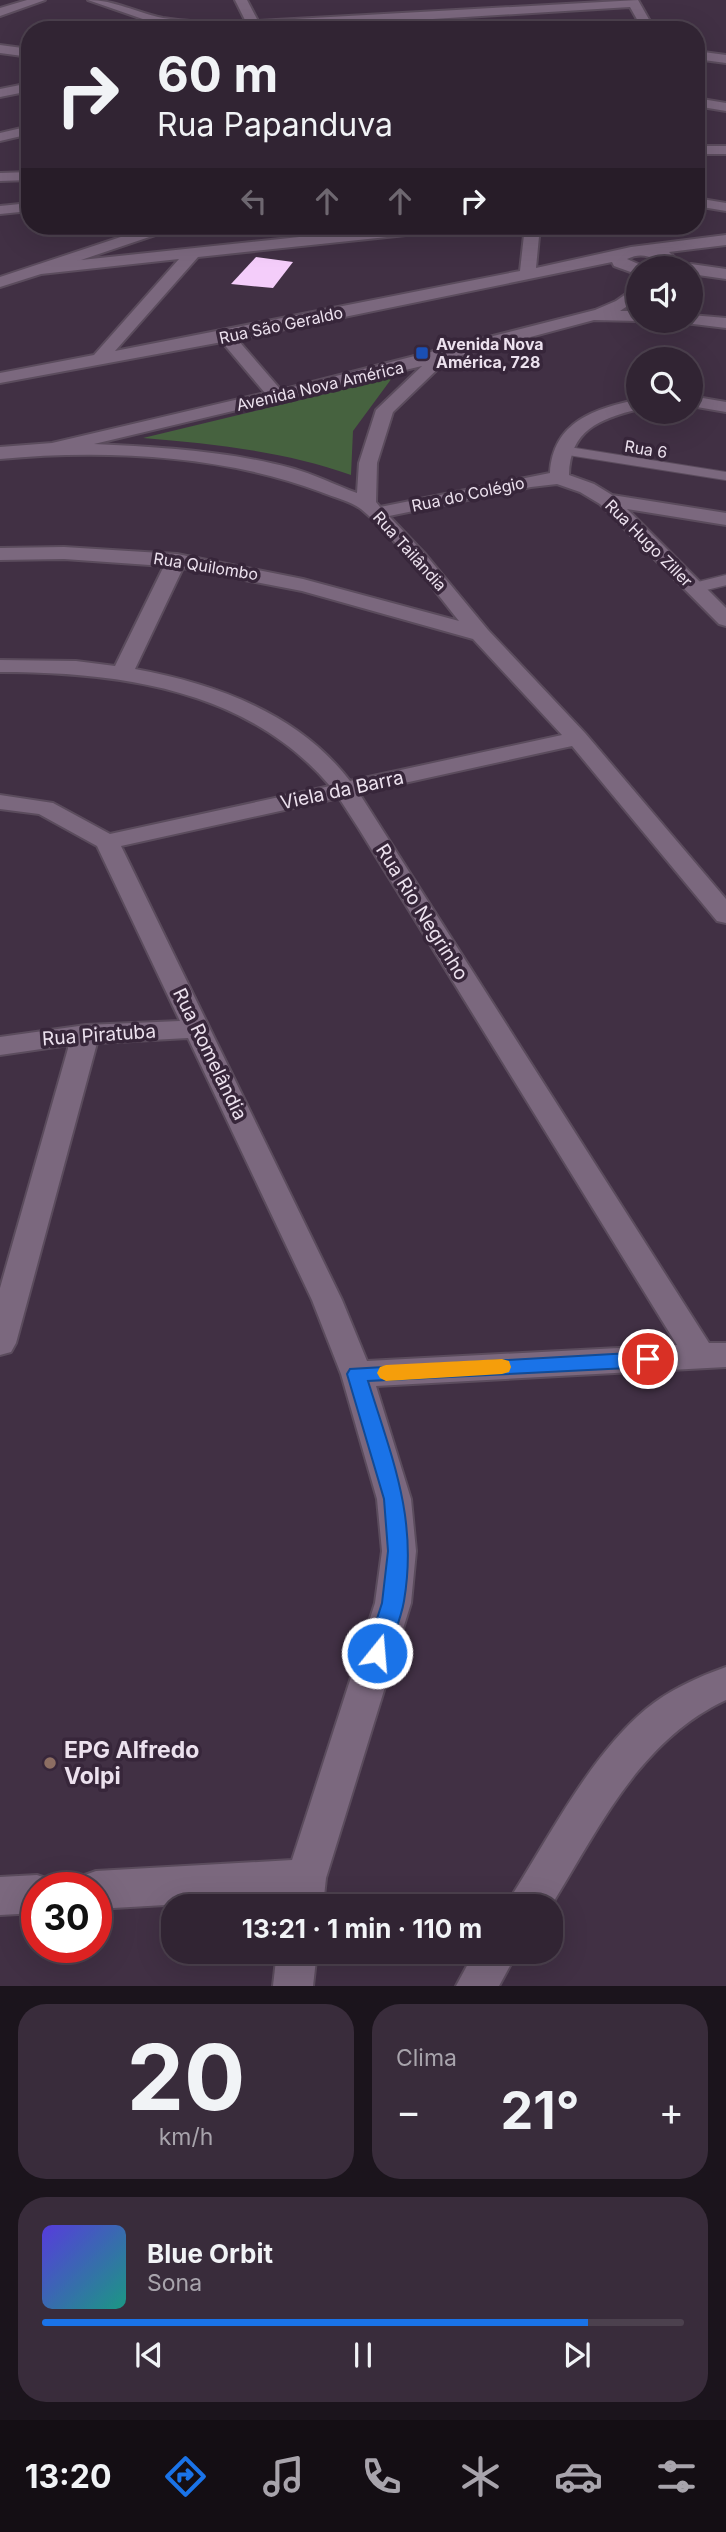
<!DOCTYPE html>
<html lang="pt">
<head>
<meta charset="utf-8">
<style>
  body { margin:0; font-family:Inter,sans-serif; background:#392c3b; color:#f1f3f6; height:100vh; display:flex; flex-direction:column; font-size:26px; white-space:nowrap }
  * { box-sizing:border-box; margin:0 }
  p { font-size:23px; color:#a8a4ac }
  .icon { flex:none; width:38px; height:38px; fill:none; stroke:currentColor; stroke-width:2; stroke-linecap:round; stroke-linejoin:round }
  .map { position:relative; height:1986px; overflow:hidden }
  .side { display:flex; flex-direction:column; gap:18px; padding:18px; background:#1b141c; flex:1 }
  .side>* { flex:none }
  .guide { position:absolute; left:21px; top:21px; width:684px; height:214px; border-radius:28px; box-shadow:0 7px 28px #0002,0 0 0 2px #4c414e; background:#312433; color:#f1f3f6; overflow:hidden }
  .tools { position:absolute; left:626px; top:256px; display:grid; gap:14px }
  .tools a { display:grid; place-items:center; width:77px; height:77px; border-radius:50%; background:#312433; box-shadow:0 7px 28px #0002,0 0 0 2px #4c414e; font-size:35px }
  .speed { position:absolute; left:21px; top:1872px; display:flex; gap:14px; font-size:35px; font-weight:700; text-align:center }
  .speed>* { display:grid; place-content:center; width:91px; height:91px; border-radius:50%; background:#312433; box-shadow:0 7px 28px #0002,0 0 0 2px #4c414e; line-height:1 }
  .speed .limit { border:10px solid #d22; background:#fff; color:#111 }
  .pin { position:absolute; display:grid; place-items:center; width:60px; height:60px; color:#fff; margin:-30px; border:4px solid #fff; border-radius:50%; box-shadow:0 2px 7px #0007 }
  .me { position:absolute; width:77px; margin:-38px; rotate:17deg; stroke-linejoin:round; filter:drop-shadow(0 0 5px #0008) }
  .turn { display:flex; align-items:center; gap:24px; height:147px; padding:0 21px; font-size:32px }
  .turn .icon { width:91px; height:91px; stroke-width:2.5 }
  .turn b { display:block; font-size:49px; line-height:60px }
  .lanes { display:flex; align-items:center; height:66px; padding:0 21px; background:#0003; justify-content:center; gap:35px; direction:ltr }
  .lanes .off { opacity:.35 }
  .big { font-size:52px; font-weight:700; line-height:1.1 }
  .side .widget { flex:1; display:flex; flex-direction:column; justify-content:center; gap:10px; min-width:0; padding:0 24px; border-radius:28px; background:#392c3b }
  .side .dial { align-items:center; gap:0 }
  .dial b { font-size:91px; line-height:1 }
  .song { display:flex; align-items:center; gap:21px }
  .cover { width:84px; height:84px; border-radius:10px; background:linear-gradient(135deg,hsl(250 70% 55%),hsl(170 70% 35%)) }
  .played { height:7px; border-radius:4px; background:linear-gradient(90deg,#1a73e8 85%,#4c414e 85%) }
  .keys { display:flex; justify-content:space-around; direction:ltr }
  .heat { display:flex; justify-content:space-between; align-items:center; font-size:38px; direction:ltr }
  .side .tiles { flex:1; display:grid; gap:18px; grid-template-columns:1fr 1fr }
  .widget:last-child { grid-column:span 2 }
  .trip { position:absolute; left:161px; top:1894px; width:402px; height:70px; border-radius:28px; background:#312433; box-shadow:0 7px 28px #0002,0 0 0 2px #4c414e; font-weight:700; line-height:70px; text-align:center }
  .menu { display:flex; height:112px; justify-content:space-around; align-items:center; background:#140e14; color:#a8a4ac }
  .menu .icon { width:49px; height:49px }
  .menu .current { color:#1a73e8 }
  .menu b { font-size:32px; color:#f1f3f6 }
  .map>svg:first-child { display:block }
  .green { fill:#46623f }
  .building { fill:#f4cdfa }
  .lines { fill:none; stroke-linecap:round; stroke-linejoin:round }
  .lane-far1-casing { stroke:#5b4c5d; stroke-width:10 }
  .lane-casing { stroke:#5b4c5d; stroke-width:13 }
  .street-casing { stroke:#5b4c5d; stroke-width:4 }
  .lane-far1 { stroke:#7b687e; stroke-width:8 }
  .lane { stroke:#7b687e; stroke-width:10 }
  .street { fill:#7b687e; fill-rule:evenodd }
  .route { fill:#1a73e8; stroke:#114b97; stroke-width:2 }
  .slow { fill:#f59e0b }
  .transit-dot { fill:#1a4fb4; stroke:#37263a; stroke-width:2.5 }
  .education-dot { fill:#8d6e63; stroke:#37263a; stroke-width:2.5 }
  .labels { text-anchor:middle; dominant-baseline:central; stroke-width:7; stroke-linejoin:round; paint-order:stroke }
  .far-street-label { font-size:16px; fill:#ece1ee; stroke:#37263a }
  .far-poi-label { font-size:16px; font-weight:bold; fill:#ece1ee; stroke:#37263a; text-anchor:start }
  .street-label { font-size:19px; fill:#ece1ee; stroke:#37263a }
  .near-poi-label { font-size:23px; font-weight:bold; fill:#ece1ee; stroke:#37263a; text-anchor:start }
</style>
</head>
<body>
<div class="map">
<svg width="726" height="1986" viewBox="0 0 726 1986">
  <rect width="100%" height="100%" fill="#413044"/>
  <path class="green" d="M392,378l-39,53 -2,44c-67,-24 -137,-31 -208,-37z"/>
  <polygon class="building" points="256,257 293,262 273,288 231,284"/>
  <g class="lines">
    <defs>
      <polyline id="lane-far1" points="562,450 726,476"/>
      <polyline id="lane" points="694,588 726,580"/>
      <g id="street">
        <polygon points="27,0 45,0 0,16 0,8"/>
        <path d="M88,0c27,0 49,13 75,18 27,4 55,5 83,4l-11,-22h12l11,21 380,-21 17,30h-12l-13,-23 -376,23h-45l-49,-5z"/>
        <polygon points="0,45 30,49 30,57 0,53"/>
        <polygon points="696,51 726,55 726,63 696,59"/>
        <polygon points="30,83 30,91 0,97 0,89"/>
        <polygon points="696,98 726,103 726,111 696,106"/>
        <polygon points="30,126 30,134 0,141 0,133"/>
        <rect x="696" y="146" width="30" height="8"/>
        <polygon points="30,172 30,180 0,181 0,173"/>
        <polygon points="696,198 726,203 726,211 696,206"/>
        <polygon points="30,203 30,211 0,214 0,206"/>
        <path d="M154,226h22l-3,3 -92,31 323,-34h48l-8,5 -246,26 -83,94 405,-80 5,-45h15l-4,42 95,-21 95,-12v10l-57,7 9,9 -8,5c-16,-6 -25,-16 -43,-7l18,8 -6,1v7l-25,-9 -2,-4 -375,77 44,51 314,-80 21,-9 23,-16v13l-19,13h19v9h3l-3,1 -45,-1 -146,39 -55,53 -16,51 -1,39 4,5 170,-34c3,-52 45,-64 89,-74v10c-40,10 -69,21 -70,66l25,9 18,11 114,18v12l-99,-16 99,99v18l-7,-2 -119,-120 -20,-12 -23,-8 -26,3 -142,29 37,39 62,75 97,103 141,166v24l-9,-2 -145,-175 -213,47 350,550h17v24l-350,19 35,113 5,52 -5,52 -85,275 -3,28h-40l1,-8 -188,11v-21h-19l5,-12 14,-5 196,-11 83,-257 7,-52 -5,-52 -36,-125 -29,-74 -124,-262 -91,5 -81,300 -5,9 -11,3v-67l69,-243 -69,10v-18l86,-12 94,-4 -83,-175 -58,-32 -39,-5v-14l53,8 57,31 220,-48c-82,-97 -211,-114 -330,-114v-12l76,1 39,5 49,-100 -100,-7 -64,1v-12l64,-1 113,7 126,25 156,42c-28,-35 -64,-84 -98,-112 -10,-8 -28,-12 -40,-17 -97,-37 -217,-43 -321,-33v-12l52,-4 213,-50 -43,-51 -222,41v-10l94,-18 85,-96 -138,15 -41,13v-10zM422,366l-46,44 -17,53 -2,30c-22,-8 -43,-19 -66,-25 -63,-17 -131,-21 -197,-24zM183,568l119,23 171,48 89,96 -212,46c-52,-68 -134,-97 -215,-112zM339,798l20,31 318,516 -310,16 -25,-61 -221,-454z"/>
        <polygon points="691,264 726,269 726,279 691,274 691,268 684,268"/>
        <polygon points="691,315 726,318 726,328 685,323 683,320 691,320"/>
        <polygon points="691,396 726,402 726,412 691,406"/>
        <path d="M726,1667v33c-86,40 -127,128 -175,206h-43l6,-14c38,-60 77,-137 132,-183 23,-19 52,-32 80,-42z"/>
        <polygon points="37,1875 51,1880 54,1888 37,1888 37,1913 0,1915 0,1877"/>
        <polygon points="277,1951 317,1951 313,1986 273,1986"/>
        <polygon points="475,1951 518,1951 499,1986 456,1986"/>
      </g>
    </defs>
    <use href="#lane-far1" class="lane-far1-casing"/>
    <use href="#lane" class="lane-casing"/>
    <use href="#street" class="street-casing"/>
    <use href="#lane-far1" class="lane-far1"/>
    <use href="#lane" class="lane"/>
    <use href="#street" class="street"/>
  </g>
  <path class="route" d="M648,1352l6,2 3,5 -3,6 -6,2 -280,14c24,77 50,138 36,220 -3,18 -11,35 -16,52l-3,7 -8,3 -7,-3 -4,-7 16,-50 6,-52 -4,-52 -37,-125 3,-5z"/>
  <polygon class="slow" points="502,1359 509,1361 511,1367 509,1372 502,1374 386,1381 380,1378 377,1373 380,1367 386,1365"/>
  <rect class="transit-dot" x="415" y="346" width="14" height="14" rx="3.5"/>
  <circle class="education-dot" cx="50" cy="1763" r="7"/>
  <g class="labels">
    <g class="far-street-label">
      <text transform="translate(281 325) rotate(-12)">Rua São Geraldo</text>
      <text transform="translate(320 386) rotate(-13)">Avenida Nova América</text>
      <text transform="translate(646 449) rotate(9)">Rua 6</text>
      <text transform="translate(468 494) rotate(-12)">Rua do Colégio</text>
      <text transform="translate(649 543) rotate(45)">Rua Hugo Ziller</text>
      <text transform="translate(410 551) rotate(48)">Rua Tailândia</text>
      <text transform="translate(206 566) rotate(9)">Rua Quilombo</text>
    </g>
    <g class="far-poi-label">
      <text x="436" y="344">Avenida Nova<tspan x="436" dy="18">América, 728</tspan></text>
    </g>
    <g class="street-label">
      <text transform="translate(342 790) rotate(-12)">Viela da Barra</text>
      <text transform="translate(422 912) rotate(58)">Rua Rio Negrinho</text>
      <text transform="translate(99 1035) rotate(-4)">Rua Piratuba</text>
      <text transform="translate(210 1054) rotate(64)">Rua Romelândia</text>
    </g>
    <g class="near-poi-label">
      <text x="64" y="1750">EPG Alfredo<tspan x="64" dy="26">Volpi</tspan></text>
    </g>
  </g>
</svg>
<div class="tools">
<a><svg class="icon" aria-label="sound" viewBox="0 0 24 24"><path d="M4 9h4l5-4v14l-5-4H4zM17 9q2 3 0 6"/></svg></a>
<a><svg class="icon" aria-label="search" viewBox="0 0 24 24"><circle cx="10" cy="10" r="6"/><path d="M15 15l6 6"/></svg></a>
</div>
<div class="speed"><div class="limit">30</div></div>
<div class="pin" style="left:648px;top:1359px;background:#d93025"><svg class="icon" aria-label="arrive" viewBox="0 0 24 24"><path d="M6 21V4h12l-3 4 3 4H6"/></svg></div>
<svg class="me" style="left:377px;top:1653px" viewBox="-20 -20 40 40"><circle r="17" fill="#1a73e8" stroke="#fff" stroke-width="3"/><path d="M0-11L8 9 0 5-8 9z" fill="#fff"/></svg>
<div class="trip">13:21 · 1 min · 110 m</div>
<div class="guide">
<div class="turn"><svg class="icon" aria-label="right" viewBox="0 0 24 24"><path d="M7 20v-9h11M14 6l5 5-5 5"/></svg><div><b>60 m</b>Rua Papanduva</div></div>
<div class="lanes"><svg class="icon off" aria-label="left" viewBox="0 0 24 24"><path d="M17 20v-9H6M10 6l-5 5 5 5"/></svg><svg class="icon off" aria-label="ahead" viewBox="0 0 24 24"><path d="M12 20V5M6 11l6-6 6 6"/></svg><svg class="icon off" aria-label="ahead" viewBox="0 0 24 24"><path d="M12 20V5M6 11l6-6 6 6"/></svg><svg class="icon" aria-label="right" viewBox="0 0 24 24"><path d="M7 20v-9h11M14 6l5 5-5 5"/></svg></div>
</div>
</div>
<section class="side">
<div class="tiles">
<div class="widget dial"><b>20</b><p>km/h</p></div>
<div class="widget"><p>Clima</p>
<div class="heat"><a>−</a><b class="big">21°</b><a>+</a></div>
</div>
<div class="widget">
<div class="song"><i class="cover"></i><div><b>Blue Orbit</b><p>Sona</p></div></div>
<div class="played"></div>
<div class="keys"><svg class="icon" aria-label="previous" viewBox="0 0 24 24"><path d="M18 5L8 12l10 7zM5 5v14"/></svg><svg class="icon" aria-label="pause" viewBox="0 0 24 24"><path d="M8 5v14M16 5v14"/></svg><svg class="icon" aria-label="next" viewBox="0 0 24 24"><path d="M6 5l10 7-10 7zM19 5v14"/></svg></div>
</div>
</div>
</section>
<nav class="menu">
<b>13:20</b>
<svg class="icon current" aria-label="directions" viewBox="0 0 24 24"><path d="M12 3l9 9-9 9-9-9zM9 14v-3h6M13 9l2 2-2 2"/></svg>
<svg class="icon" aria-label="music" viewBox="0 0 24 24"><path d="M9 18V5l10-2v13"/><circle cx="6" cy="18" r="3"/><circle cx="16" cy="16" r="3"/></svg>
<svg class="icon" aria-label="phone" viewBox="0 0 24 24"><path d="M5 4h4l2 5-3 2q2 4 5 5l2-3 5 2v4C11 20 4 13 5 4z"/></svg>
<svg class="icon" aria-label="climate" viewBox="0 0 24 24"><path d="M12 3v18M4 7l16 10M4 17L20 7"/></svg>
<svg class="icon" aria-label="car" viewBox="0 0 24 24"><path d="M5 17H2v-5l4-1 3-4h7l3 4 3 1v5h-3M9 17h6M6 11h13"/><circle cx="7" cy="17" r="2"/><circle cx="17" cy="17" r="2"/></svg>
<svg class="icon" aria-label="filters" viewBox="0 0 24 24"><path d="M4 7h16M4 17h16"/><circle cx="9" cy="7" r="2"/><circle cx="15" cy="17" r="2"/></svg>
</nav>
</body>
</html>
